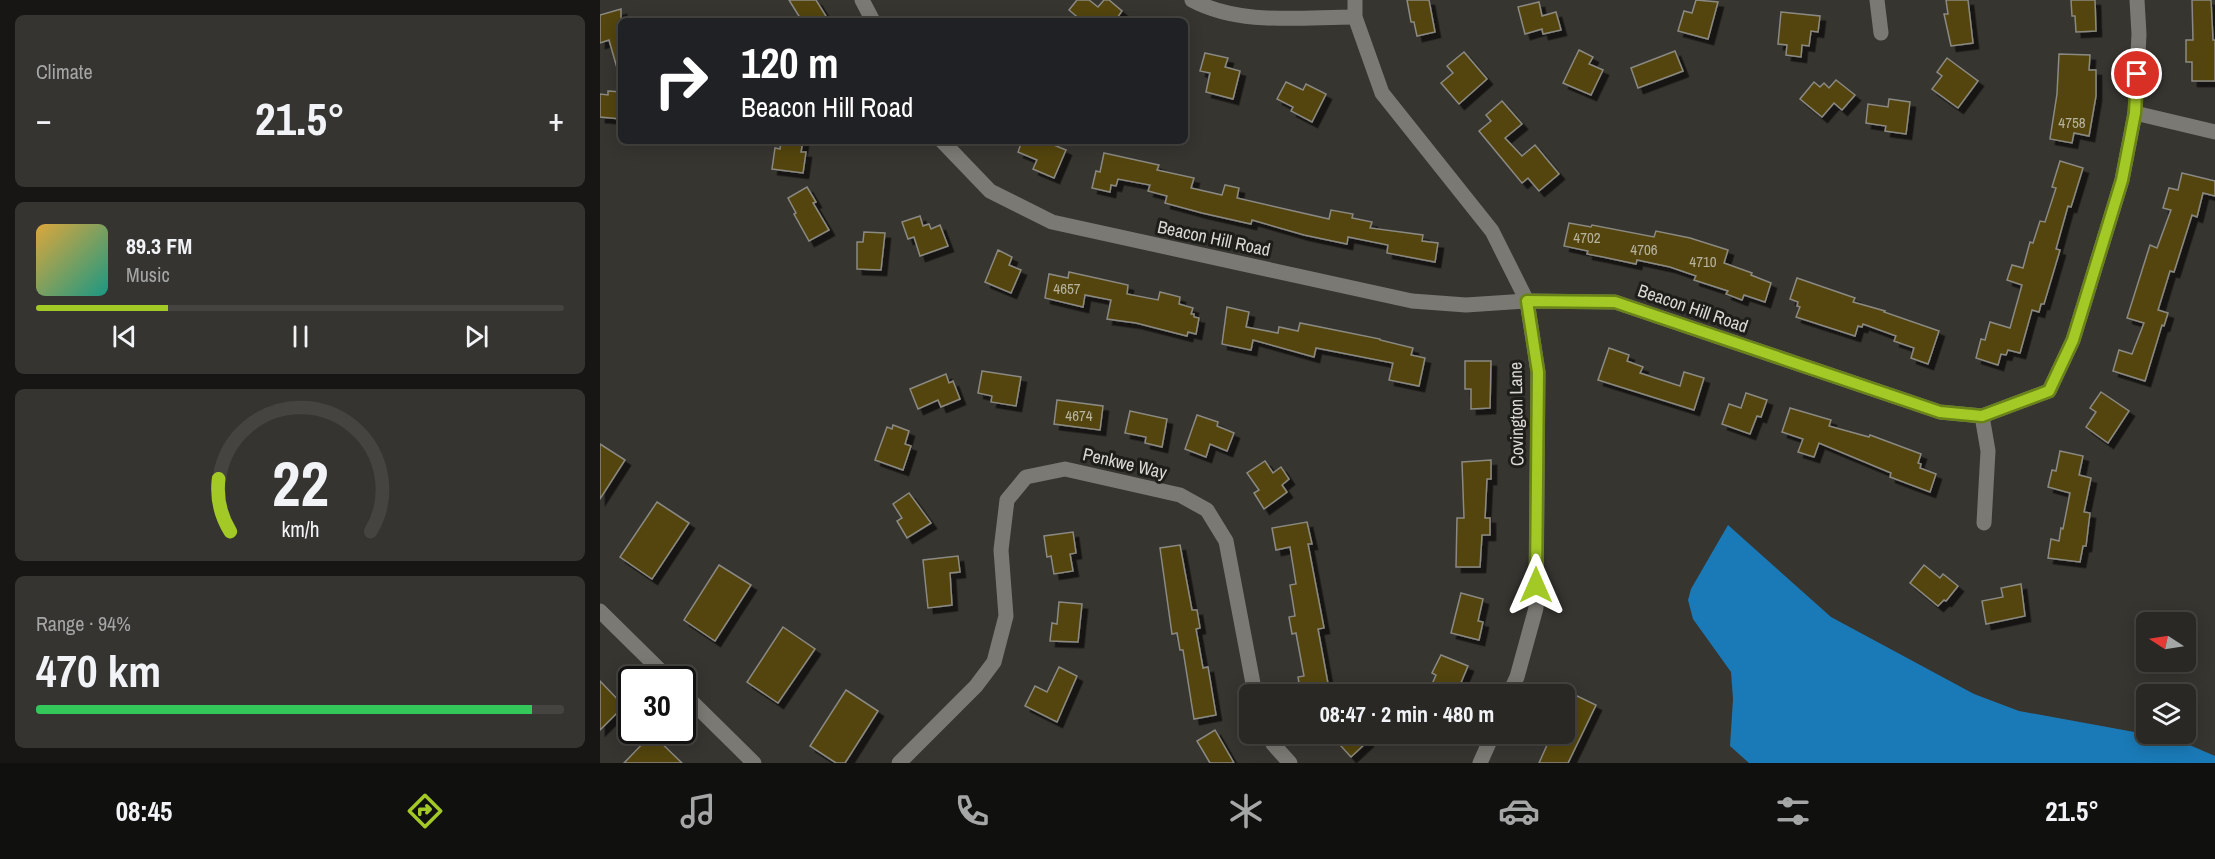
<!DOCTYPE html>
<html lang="en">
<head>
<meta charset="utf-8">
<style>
  body { margin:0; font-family:"Archivo Narrow",sans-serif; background:#353431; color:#f1f3f6; height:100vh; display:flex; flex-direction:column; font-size:22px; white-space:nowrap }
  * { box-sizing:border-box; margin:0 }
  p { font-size:20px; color:#a5a6a6 }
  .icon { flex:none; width:33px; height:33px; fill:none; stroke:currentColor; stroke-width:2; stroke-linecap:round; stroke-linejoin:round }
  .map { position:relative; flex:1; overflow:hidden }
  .panel { display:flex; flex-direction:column; gap:15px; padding:15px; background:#171614; width:600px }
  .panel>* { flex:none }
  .top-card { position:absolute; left:18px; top:18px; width:570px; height:126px; border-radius:9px; box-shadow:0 3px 15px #0003,0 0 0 2px #454441; background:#202124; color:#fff; overflow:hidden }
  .needle { width:39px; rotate:282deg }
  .controls { position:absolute; left:1536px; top:612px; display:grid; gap:12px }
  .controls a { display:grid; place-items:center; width:60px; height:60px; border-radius:9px; background:#292824; box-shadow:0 3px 15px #0003,0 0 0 2px #454441; font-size:30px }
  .speed { position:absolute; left:18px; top:666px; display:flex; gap:12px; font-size:30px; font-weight:700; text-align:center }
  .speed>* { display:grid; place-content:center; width:78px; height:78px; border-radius:50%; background:#292824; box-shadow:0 3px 15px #0003,0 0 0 2px #454441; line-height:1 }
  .speed .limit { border:3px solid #111; border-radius:9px; background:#fff; color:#111 }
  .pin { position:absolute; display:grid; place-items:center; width:51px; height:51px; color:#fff; margin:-26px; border:3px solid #fff; border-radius:50%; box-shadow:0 2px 6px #0007 }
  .me { position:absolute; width:66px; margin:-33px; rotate:0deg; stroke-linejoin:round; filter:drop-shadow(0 0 4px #0008) }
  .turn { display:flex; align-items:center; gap:21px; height:126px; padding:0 24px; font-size:27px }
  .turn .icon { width:78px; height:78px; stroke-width:2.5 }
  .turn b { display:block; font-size:42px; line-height:51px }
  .big { font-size:45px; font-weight:800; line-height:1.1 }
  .panel .tile { flex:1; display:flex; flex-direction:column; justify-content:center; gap:9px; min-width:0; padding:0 21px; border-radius:9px; background:#353431 }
  .panel .dial { align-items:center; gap:0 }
  .dial svg { height:156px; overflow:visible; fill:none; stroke:#454441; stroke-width:7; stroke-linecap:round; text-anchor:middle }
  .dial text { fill:#f1f3f6; stroke:none }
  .song { display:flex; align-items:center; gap:18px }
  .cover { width:72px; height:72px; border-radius:9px; background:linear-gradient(135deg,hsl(40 70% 55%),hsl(170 70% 35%)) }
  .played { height:6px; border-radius:3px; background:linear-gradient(90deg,#a3c926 25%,#454441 25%) }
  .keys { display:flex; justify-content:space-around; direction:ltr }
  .heat { display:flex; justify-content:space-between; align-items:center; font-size:33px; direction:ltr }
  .charge { height:9px; border-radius:4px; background:linear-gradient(90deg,#34c759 94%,#454441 0) }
  .trip { position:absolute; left:639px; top:684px; width:336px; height:60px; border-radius:9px; background:#292824; box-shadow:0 3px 15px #0003,0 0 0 2px #454441; font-weight:800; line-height:60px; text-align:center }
  .dock { display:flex; height:96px; justify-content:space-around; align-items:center; background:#10100e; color:#a5a6a6 }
  .dock .icon { width:42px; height:42px }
  .dock .selected { color:#a3c926 }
  .dock b { font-size:27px; color:#f1f3f6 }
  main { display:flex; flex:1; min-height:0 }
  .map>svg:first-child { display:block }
  .water { fill:#1a7ab7 }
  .building { fill:#524408; stroke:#8b8983; stroke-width:1.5; filter:url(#shadow) }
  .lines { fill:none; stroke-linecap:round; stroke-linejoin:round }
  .minor { stroke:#7b7973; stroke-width:15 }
  .route-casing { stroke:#6a8319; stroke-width:15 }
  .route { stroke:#a3c926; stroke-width:10 }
  .labels { text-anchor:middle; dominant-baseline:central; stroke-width:6; stroke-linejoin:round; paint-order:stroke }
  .number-label { font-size:15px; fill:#b7b3a1 }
  .street-label { font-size:18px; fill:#d9d8d4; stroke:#1d1d1a }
</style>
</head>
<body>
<main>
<section class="panel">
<div class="tile"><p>Climate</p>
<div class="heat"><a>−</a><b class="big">21.5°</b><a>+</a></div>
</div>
<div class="tile">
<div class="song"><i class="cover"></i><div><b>89.3 FM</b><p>Music</p></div></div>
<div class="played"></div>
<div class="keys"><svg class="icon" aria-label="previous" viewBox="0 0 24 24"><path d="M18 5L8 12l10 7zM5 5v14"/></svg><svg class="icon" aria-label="pause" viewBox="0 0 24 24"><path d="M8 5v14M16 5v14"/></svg><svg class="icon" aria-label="next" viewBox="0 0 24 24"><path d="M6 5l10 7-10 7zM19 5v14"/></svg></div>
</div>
<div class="tile dial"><svg viewBox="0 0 100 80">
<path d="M14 69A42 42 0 1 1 86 69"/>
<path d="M14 69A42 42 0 0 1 8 42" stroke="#a3c926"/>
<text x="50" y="56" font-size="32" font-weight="700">22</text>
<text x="50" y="72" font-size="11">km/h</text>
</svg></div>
<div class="tile"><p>Range · 94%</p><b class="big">470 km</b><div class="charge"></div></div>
</section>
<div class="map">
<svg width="1615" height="763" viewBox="0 0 1615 763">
  <defs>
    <filter id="shadow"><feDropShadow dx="5.5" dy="5.5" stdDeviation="0" flood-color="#0009"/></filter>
  </defs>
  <rect width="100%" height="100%" fill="#373530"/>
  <polygon class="water" points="1128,525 1231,617 1374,694 1419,711 1578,740 1615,756 1615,763 1149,763 1130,746 1133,699 1131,672 1093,619 1088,600 1091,589"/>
  <g class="building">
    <polygon points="189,0 216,0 229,21 202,21"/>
    <polygon points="477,0 489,0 498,7 504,0 509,0 522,11 515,21 482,21 469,10"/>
    <polygon points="807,0 829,0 835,32 817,36 814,22 811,22"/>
    <polygon points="1096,0 1118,2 1108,39 1078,31 1084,11 1092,13"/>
    <polygon points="1346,0 1368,0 1373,43 1351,46 1344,14 1348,14"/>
    <polygon points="1471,0 1495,0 1496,31 1476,32 1475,16 1472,16"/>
    <polygon points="1592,0 1611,0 1613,40 1615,40 1615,81 1592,81 1592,62 1586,62 1586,40 1593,40"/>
    <polygon points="939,2 942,16 956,12 961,30 943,34 942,29 925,34 918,7"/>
    <polygon points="21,9 21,68 17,68 9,40 0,43 0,15"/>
    <polygon points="1181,12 1220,16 1218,32 1211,31 1209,46 1202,45 1201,57 1186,55 1187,45 1178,44"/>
    <polygon points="979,50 993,57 989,64 1003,70 991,95 963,83"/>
    <polygon points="1075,51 1083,71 1038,88 1031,68"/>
    <polygon points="864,52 887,79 859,104 841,83 853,73 847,66"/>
    <polygon points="605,53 628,58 625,67 640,71 633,99 606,92 610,73 600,71"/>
    <polygon points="1459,54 1490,55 1489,70 1496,70 1496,96 1489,136 1474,133 1472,143 1450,139 1457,94"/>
    <polygon points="1347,58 1378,81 1358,108 1332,89 1342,76 1337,72"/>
    <polygon points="1236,80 1255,95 1242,110 1234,103 1222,117 1200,99 1214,82 1220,87 1224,83 1229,88"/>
    <polygon points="686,82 703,90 706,84 726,94 712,122 691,111 693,107 677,99"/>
    <polygon points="8,91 21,92 21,119 0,117 0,94 8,95"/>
    <polygon points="1289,99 1310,102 1306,134 1285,131 1286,126 1266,123 1268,104 1288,107"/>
    <polygon points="902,101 922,124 905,138 922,156 935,145 959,174 939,191 928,178 922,183 879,131 891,121 886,115"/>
    <polygon points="181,141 203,141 201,152 206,152 203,173 172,169 175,148 180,149"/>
    <polygon points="422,141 444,141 466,150 454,178 433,169 437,160 418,152"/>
    <polygon points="504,153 559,165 557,170 594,178 591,188 622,195 625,185 639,188 637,198 729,219 731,210 753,214 752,218 772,222 770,228 823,235 822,241 838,243 835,262 787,253 788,245 748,237 747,244 704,235 652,220 651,224 602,213 565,203 567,196 548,191 550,185 518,179 516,186 511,185 510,192 492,188 496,171 500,172"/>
    <polygon points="1460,161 1483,168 1471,207 1468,206 1456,249 1460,250 1444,304 1441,304 1439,312 1432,310 1420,353 1408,350 1406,355 1401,354 1398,365 1376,358 1381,339 1385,340 1390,322 1410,328 1422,285 1407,280 1412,265 1423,268 1430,242 1433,243 1440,221 1445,222 1456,188 1452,187"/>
    <polygon points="1582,173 1615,181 1615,196 1603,193 1597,217 1592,215 1574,272 1570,271 1558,310 1568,313 1564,326 1562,325 1545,381 1513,371 1519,350 1532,354 1544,323 1527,318 1550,245 1557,248 1571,210 1563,208 1569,188 1578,190"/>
    <polygon points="207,187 216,202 213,203 229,230 209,241 194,214 196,213 188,198"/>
    <polygon points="320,216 323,226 329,224 331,229 340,225 348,246 320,256 314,237 308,239 302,222"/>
    <polygon points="969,223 991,227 992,225 1054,237 1056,231 1090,238 1128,250 1124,263 1152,273 1151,275 1171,283 1165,302 1144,295 1142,300 1126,294 1128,291 1094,280 1096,276 1070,267 1037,260 1036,264 1003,257 987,254 988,251 964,246"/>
    <polygon points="264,232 285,233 281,270 257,269 257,242 263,242"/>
    <polygon points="398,250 412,257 409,265 421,270 411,293 385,282"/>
    <polygon points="469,272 528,285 527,294 558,300 560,292 580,297 579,304 593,308 591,314 594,314 594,317 599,318 596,334 588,332 587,336 536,323 507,319 511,300 485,295 483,307 445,298 449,274 468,278"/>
    <polygon points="1197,278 1255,298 1253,302 1285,311 1284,312 1339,331 1328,364 1311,358 1314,348 1294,341 1296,336 1263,324 1262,327 1258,326 1255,336 1196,317 1200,307 1197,306 1198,302 1190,299"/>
    <polygon points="627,307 649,312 646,327 678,333 679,327 698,331 700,323 780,339 780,340 813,348 811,355 825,358 819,386 789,380 793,363 716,348 714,357 653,340 651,350 622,344"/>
    <polygon points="1009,348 1029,355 1027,361 1043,367 1040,373 1080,386 1084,372 1104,378 1094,410 998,380"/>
    <polygon points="865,361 891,361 890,408 871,409 871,389 865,389"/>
    <polygon points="382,371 421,377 416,406 391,402 392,396 378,393"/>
    <polygon points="346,374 349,383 353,381 360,399 341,407 338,400 318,409 310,389"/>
    <polygon points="1501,392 1529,411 1508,443 1486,427 1496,412 1490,408"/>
    <polygon points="1146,393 1167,400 1161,417 1157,416 1150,434 1122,424 1129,404 1141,408"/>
    <polygon points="457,400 503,406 500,430 454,424"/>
    <polygon points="1190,408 1231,420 1229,426 1269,437 1270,435 1321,454 1318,463 1321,464 1320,468 1336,474 1330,492 1290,477 1291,473 1219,443 1214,457 1198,452 1203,439 1182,432"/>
    <polygon points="530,411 567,419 562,447 545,443 546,437 525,433"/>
    <polygon points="597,415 618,422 617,426 634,433 627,451 610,444 606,457 585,449"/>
    <polygon points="293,425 309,431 305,444 311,446 303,470 275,460 287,427 292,429"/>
    <polygon points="0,444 25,460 0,499"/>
    <polygon points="1460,451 1483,456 1479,475 1491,478 1484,512 1490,513 1486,546 1483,546 1480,562 1448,558 1451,539 1459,541 1461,528 1463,529 1470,493 1448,487 1452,470 1456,471"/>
    <polygon points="891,460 891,479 887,479 885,518 890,518 890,535 882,535 880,567 856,567 857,518 864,518 862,462"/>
    <polygon points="665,461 673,473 681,467 689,479 682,485 687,492 664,509 654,493 659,490 647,473"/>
    <polygon points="309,493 331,523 307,538 297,521 302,518 293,504"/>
    <polygon points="57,502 89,523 52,579 20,557"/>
    <polygon points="707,522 712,544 708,544 724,628 718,629 729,689 701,694 698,677 704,676 696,633 692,634 689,617 695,616 690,585 696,584 690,547 676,550 672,528"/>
    <polygon points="473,532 476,553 470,554 473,571 454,574 451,556 447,557 444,536"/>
    <polygon points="580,545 592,610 597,610 600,628 596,629 603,668 608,667 616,715 594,719 583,650 580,650 577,633 572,634 560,548"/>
    <polygon points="358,556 360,572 350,573 352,605 328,608 323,560"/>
    <polygon points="119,565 151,585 115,641 84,620"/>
    <polygon points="1324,565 1340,578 1343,574 1358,586 1346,601 1344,600 1338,606 1310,583"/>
    <polygon points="1421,584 1425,616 1386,624 1382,601 1403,597 1401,588"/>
    <polygon points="861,593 883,599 878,621 883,622 879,640 851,633"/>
    <polygon points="459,602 482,604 478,642 450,641 452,623 457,624"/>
    <polygon points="183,627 215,649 178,703 147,682"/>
    <polygon points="841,655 868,666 860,685 854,683 849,694 837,694 829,691 836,675 832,673"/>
    <polygon points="459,667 477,676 457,722 425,706 435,686 447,692"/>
    <polygon points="0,681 24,706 0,730"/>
    <polygon points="246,690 278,711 245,763 236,763 210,746"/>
    <polygon points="975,695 996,705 968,763 939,763 952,734 964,734 964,717"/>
    <polygon points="615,730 634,763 610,763 597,741"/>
    <polygon points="52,734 82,763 24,763"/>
    <polygon points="730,734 760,734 768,741 751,757"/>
  </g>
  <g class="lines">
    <g class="minor">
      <polyline points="262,0 273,21"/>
      <path d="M592,0c49,26 109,17 163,17"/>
      <polyline points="755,0 755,17 782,93 892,231 927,301 938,372 936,608 917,677 909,694"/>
      <polyline points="1277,0 1281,33"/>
      <polyline points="1535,113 1615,132"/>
      <polyline points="342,141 390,191 452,222 812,301 866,305 927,301 1015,302 1340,412 1382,416 1449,391 1473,340 1522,180 1535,113 1539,34 1537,0"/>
      <polyline points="1382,416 1388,451 1384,523"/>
      <polyline points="0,611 70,680"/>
      <polyline points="82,692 154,763"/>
      <polyline points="669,734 673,744 690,763"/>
      <polyline points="299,763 376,686 394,662 406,616 401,550 407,500 426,477 465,469 580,495 607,510 626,541 655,694"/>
      <polyline points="880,763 893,734"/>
    </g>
  </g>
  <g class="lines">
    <defs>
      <polyline id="route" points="936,585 938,372 927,301 1015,302 1340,412 1382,416 1449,391 1473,340 1522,180 1535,113 1537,74"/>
    </defs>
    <use href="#route" class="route-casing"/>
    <use href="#route" class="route"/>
  </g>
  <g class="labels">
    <g class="number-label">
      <text x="1472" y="122">4758</text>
      <text x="987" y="237">4702</text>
      <text x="1044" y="249">4706</text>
      <text x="1103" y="261">4710</text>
      <text x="467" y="288">4657</text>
      <text x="479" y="415">4674</text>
    </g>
    <g class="street-label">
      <text transform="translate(614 238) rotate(12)">Beacon Hill Road</text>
      <text transform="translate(1093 308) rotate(19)">Beacon Hill Road</text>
      <text transform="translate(916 414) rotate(-91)">Covington Lane</text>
      <text transform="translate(525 463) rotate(13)">Penkwe Way</text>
    </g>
  </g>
</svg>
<div class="controls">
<a><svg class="needle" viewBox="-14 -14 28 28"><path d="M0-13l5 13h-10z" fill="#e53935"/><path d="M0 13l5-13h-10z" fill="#a5a6a6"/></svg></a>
<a><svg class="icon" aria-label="layers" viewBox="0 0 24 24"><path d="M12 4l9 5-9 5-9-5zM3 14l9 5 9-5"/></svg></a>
</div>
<div class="speed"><div class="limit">30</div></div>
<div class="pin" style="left:1537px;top:74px;background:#d93025"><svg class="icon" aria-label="arrive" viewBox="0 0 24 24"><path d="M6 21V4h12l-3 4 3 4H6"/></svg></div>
<svg class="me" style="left:936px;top:585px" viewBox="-20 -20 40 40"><path d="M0-17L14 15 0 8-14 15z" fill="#a3c926" stroke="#fff" stroke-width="4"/></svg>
<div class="trip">08:47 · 2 min · 480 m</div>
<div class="top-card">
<div class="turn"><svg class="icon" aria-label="right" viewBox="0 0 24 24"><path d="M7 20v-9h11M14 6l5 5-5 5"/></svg><div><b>120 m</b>Beacon Hill Road</div></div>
</div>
</div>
</main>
<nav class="dock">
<b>08:45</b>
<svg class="icon selected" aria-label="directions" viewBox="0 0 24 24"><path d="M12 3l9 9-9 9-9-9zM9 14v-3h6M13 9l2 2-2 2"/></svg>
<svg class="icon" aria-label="music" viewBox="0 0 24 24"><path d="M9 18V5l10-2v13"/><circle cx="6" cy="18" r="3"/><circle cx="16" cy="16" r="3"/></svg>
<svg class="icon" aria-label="phone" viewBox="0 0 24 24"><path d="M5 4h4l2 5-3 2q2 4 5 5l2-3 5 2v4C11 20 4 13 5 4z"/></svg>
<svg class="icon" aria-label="climate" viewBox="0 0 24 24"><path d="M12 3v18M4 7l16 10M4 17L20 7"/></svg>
<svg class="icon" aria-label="car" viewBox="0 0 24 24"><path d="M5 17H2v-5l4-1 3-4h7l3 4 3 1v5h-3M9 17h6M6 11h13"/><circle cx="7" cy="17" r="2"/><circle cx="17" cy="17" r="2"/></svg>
<svg class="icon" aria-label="filters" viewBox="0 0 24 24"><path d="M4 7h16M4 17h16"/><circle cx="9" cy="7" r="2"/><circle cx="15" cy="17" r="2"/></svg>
<b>21.5°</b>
</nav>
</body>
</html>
